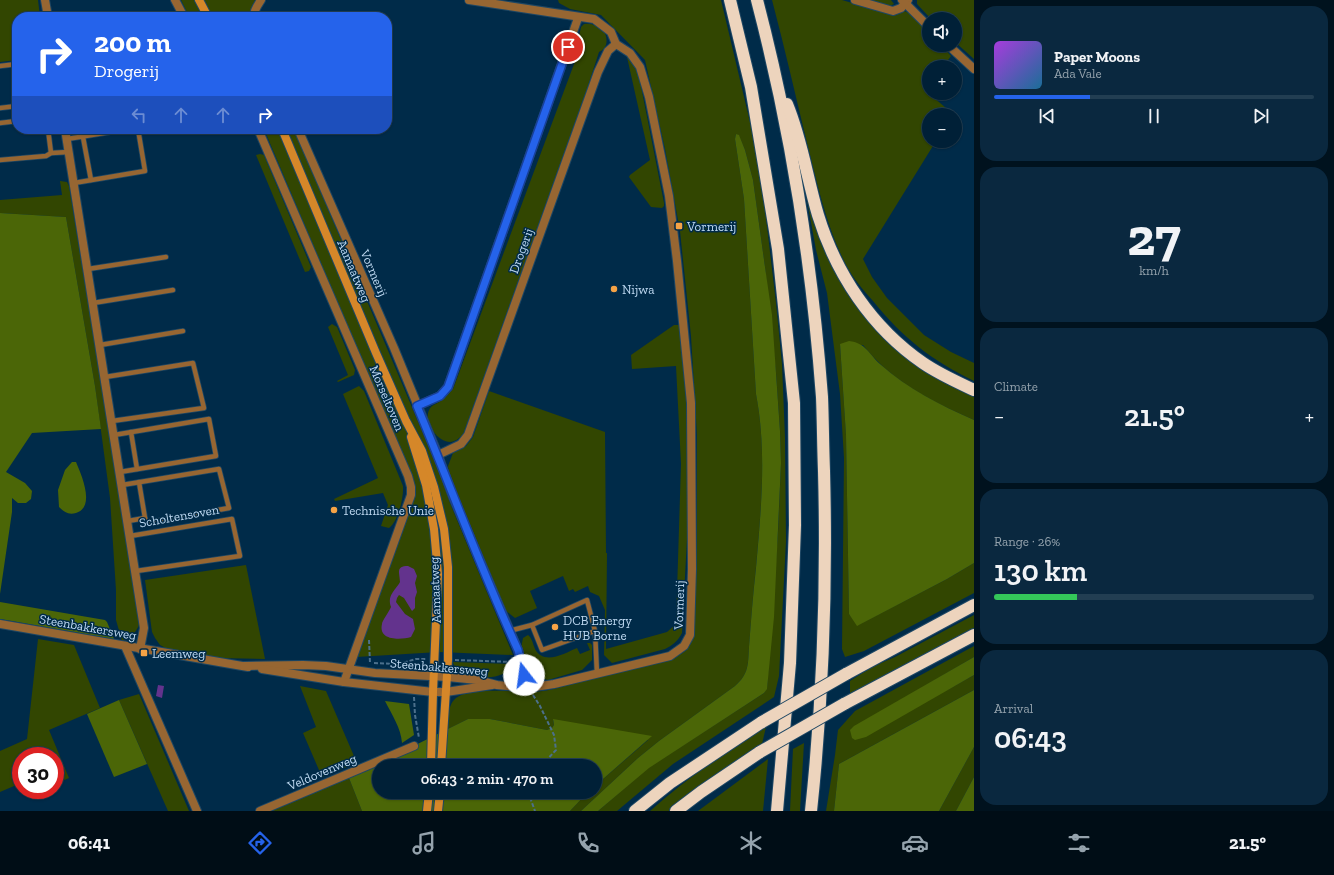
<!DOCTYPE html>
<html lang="en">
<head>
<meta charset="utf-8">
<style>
  body { margin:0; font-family:"Zilla Slab",serif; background:#0a283f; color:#f1f3f6; height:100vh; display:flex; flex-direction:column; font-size:15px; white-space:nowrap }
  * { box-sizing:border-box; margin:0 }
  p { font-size:13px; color:#95a3ad }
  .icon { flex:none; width:22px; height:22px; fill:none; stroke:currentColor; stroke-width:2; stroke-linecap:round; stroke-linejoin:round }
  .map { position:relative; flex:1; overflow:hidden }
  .drawer { display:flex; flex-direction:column; gap:6px; padding:6px; background:#00121e; width:360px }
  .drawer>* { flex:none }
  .guide { position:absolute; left:12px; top:12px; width:380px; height:122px; border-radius:16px; box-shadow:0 1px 3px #0004,0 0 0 1px #223e52; background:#2563eb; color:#fff; overflow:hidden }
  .controls { position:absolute; left:922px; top:12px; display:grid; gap:8px }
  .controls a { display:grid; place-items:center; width:40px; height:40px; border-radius:50%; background:#002037; box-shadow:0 1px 3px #0004,0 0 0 1px #223e52; font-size:20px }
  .speed { position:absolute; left:12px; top:747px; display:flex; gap:8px; font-size:20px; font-weight:700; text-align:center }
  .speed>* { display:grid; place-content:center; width:52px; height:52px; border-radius:50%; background:#002037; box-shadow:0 1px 3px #0004,0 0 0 1px #223e52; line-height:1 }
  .speed .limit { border:6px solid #d22; background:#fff; color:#111 }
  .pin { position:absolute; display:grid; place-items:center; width:34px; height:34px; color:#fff; margin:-17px; border:2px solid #fff; border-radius:50%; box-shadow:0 1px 4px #0007 }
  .me { position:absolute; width:44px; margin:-22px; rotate:345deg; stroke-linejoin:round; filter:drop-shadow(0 0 3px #0008) }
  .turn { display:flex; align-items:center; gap:14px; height:84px; padding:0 16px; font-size:18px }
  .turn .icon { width:52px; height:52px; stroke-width:2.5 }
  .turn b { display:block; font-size:28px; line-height:34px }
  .lanes { display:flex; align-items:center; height:38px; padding:0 16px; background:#0003; justify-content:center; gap:20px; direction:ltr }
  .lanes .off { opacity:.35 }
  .big { font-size:30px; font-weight:600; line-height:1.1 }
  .drawer .card { flex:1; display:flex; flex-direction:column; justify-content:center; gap:6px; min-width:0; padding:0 14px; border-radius:16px; background:#0a283f }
  .drawer .dial { align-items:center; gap:0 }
  .dial b { font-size:52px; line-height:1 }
  .song { display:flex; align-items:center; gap:12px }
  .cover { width:48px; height:48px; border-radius:6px; background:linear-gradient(135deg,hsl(280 70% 55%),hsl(200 70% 35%)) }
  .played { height:4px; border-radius:2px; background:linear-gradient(90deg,#2563eb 30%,#223e52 30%) }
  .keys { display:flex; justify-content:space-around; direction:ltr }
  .heat { display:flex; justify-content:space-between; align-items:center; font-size:22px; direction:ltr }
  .charge { height:6px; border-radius:3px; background:linear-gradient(90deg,#34c759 26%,#223e52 0) }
  .trip { position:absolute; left:372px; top:759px; width:230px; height:40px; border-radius:20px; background:#002037; box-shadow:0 1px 3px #0004,0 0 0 1px #223e52; font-weight:600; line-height:40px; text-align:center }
  .tab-bar { display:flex; height:64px; justify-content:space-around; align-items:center; background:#000d16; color:#95a3ad }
  .tab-bar .icon { width:28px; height:28px }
  .tab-bar .current { color:#2563eb }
  .tab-bar b { font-size:18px; color:#f1f3f6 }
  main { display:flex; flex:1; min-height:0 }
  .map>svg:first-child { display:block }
  .green { fill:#324601 }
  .forest { fill:#4b6607 }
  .water { fill:#63338d }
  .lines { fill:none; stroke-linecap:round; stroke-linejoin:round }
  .lane-casing { stroke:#1e4764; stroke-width:6 }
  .street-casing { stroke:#1e4764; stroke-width:10 }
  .secondary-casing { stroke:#1e4764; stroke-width:10 }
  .highway-casing { stroke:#1e4764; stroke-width:14 }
  .path { stroke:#4c708c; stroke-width:2; stroke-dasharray:4 2; stroke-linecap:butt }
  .lane { stroke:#976632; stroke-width:4.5 }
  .street { stroke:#976632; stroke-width:8 }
  .secondary { stroke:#d58729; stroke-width:8 }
  .highway { stroke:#edd4bd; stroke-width:12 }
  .highway-bridge-casing { stroke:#1e4764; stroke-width:14; stroke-linecap:butt }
  .highway-bridge { stroke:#edd4bd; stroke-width:12 }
  .route-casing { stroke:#184099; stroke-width:10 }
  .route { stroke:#2563eb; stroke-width:7 }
  .poi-dot { fill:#f5a346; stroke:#002b49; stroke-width:1.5 }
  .labels { text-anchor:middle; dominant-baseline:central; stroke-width:3; stroke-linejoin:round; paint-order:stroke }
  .poi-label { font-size:13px; fill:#bed9f1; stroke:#002b49; text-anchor:start }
  .street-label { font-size:13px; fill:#bed9f1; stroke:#002b49 }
</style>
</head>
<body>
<main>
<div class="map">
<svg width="974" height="811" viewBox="0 0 974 811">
  <rect width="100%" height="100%" fill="#002b49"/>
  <g class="green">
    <polygon points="0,0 38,0 40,17 17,17 17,60 0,62"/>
    <polygon points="181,0 255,0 249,17 189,17"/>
    <path d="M558,0h163l33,139 10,62 12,102 6,61 3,74 1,103 -7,135 -5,21 -101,67 -56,47h-19l50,-43 116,-75 3,-5 11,-156 3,-69 -1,-32 -4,-58 -11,-106 -12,-87 -8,-30 -6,-14 -3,-2 -1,5 9,60 12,195c11,57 5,116 0,173 -3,27 -5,53 -7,80 -1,17 0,27 -14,39l-76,55 -21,17 -57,53h-11l18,-19h7v-6l53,-46 -95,-20 1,5 -2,3 -5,2 -57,-11h-22l-20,10c1,-10 -1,-24 8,-31 15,-12 66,-5 86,-7 12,-1 24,-6 36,-9 24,-6 49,-12 73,-19 11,-3 25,-5 34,-12 4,-3 6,-8 7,-13l5,-93v-110l-6,-99 -11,-105 -15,-82 -20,-89 -44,-45 -31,-6 -11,-6z"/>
    <path d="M772,0h70l51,15c3,-1 7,-3 10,-4 8,0 21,16 26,21v13h12l10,11 -8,11h-14v19l-3,5 27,23 -1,1h-23v26h7l-73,118 9,18 15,21 37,37 27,17 23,11v18c-43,-21 -71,-43 -101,-80 -10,-11 -20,-23 -27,-36 -19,-37 -28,-78 -38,-118 -12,-49 -23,-98 -36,-147z"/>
    <polygon points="869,0 891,0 894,4 890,6"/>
    <polygon points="917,0 974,0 974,59 955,42 955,19 931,19 917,4"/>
    <path d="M584,24c9,-1 13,2 20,7 4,8 4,17 -5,21l-12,37 -124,346c-4,3 -8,7 -13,7 -14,0 -29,-24 -19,-35 2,-2 6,-4 8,-5 5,-4 9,-8 14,-13l127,-341 -3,-2 4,-19z"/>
    <polygon points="627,57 629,57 637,66 664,203 664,206 662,208 651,207 629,177 630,175 650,160"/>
    <polygon points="264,129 294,129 442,478 450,503 513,655 439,652 356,657 414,498 416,491 415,486"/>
    <polygon points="260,154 264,155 311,267 309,271 305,272 256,155"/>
    <path d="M801,167l15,56 51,92 107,81v24c-41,-18 -83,-39 -111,-75l-23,-1 6,91 3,179 9,11 89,-46 27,-16v30l-110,58 -19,6 -3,-8 2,-191 -4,-64 -13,-101 -11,-43z"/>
    <path d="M60,181l7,1 2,4 71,434c-2,12 -8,16 -18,21l-6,-21v-30l-6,-92 -15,-112 -29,-169 -66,-4v-13l62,-5z"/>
    <polygon points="332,324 337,327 355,370 354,375 338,382 337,381 348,375 328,327"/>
    <path d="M674,325h6l6,51 2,113 -1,50 -5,94c-4,8 -9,12 -17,16l-53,14 -8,-8 1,-45 -6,-14 -9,-4 -2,-6 -13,6 -2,-3 -4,2 -6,-15 -33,15 7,17 -22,10 -9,-7 -57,-137 -1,-8 5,-13 13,-7 7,-9 16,-46 116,41 1,121h1l-1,96 61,-17 9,-8 5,-160 -5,-98 -44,3 -1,-14z"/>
    <path d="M359,386l5,5 39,95c1,11 -5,36 -14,42l-8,-2 7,-21 -5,-12 -48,8 -1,-2 44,-21 -35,-84z"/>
    <polygon points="246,565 265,659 216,658 169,650 160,645 155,638 152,632 145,580"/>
    <polygon points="974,615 974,630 850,695 850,681 872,667 895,657"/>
    <path d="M528,635c4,3 5,9 7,14 9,17 30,4 42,-1l3,6 10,-4 -3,-7h3l2,2v15l-10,10 -34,10 -8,-2 -7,-4 -6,-10 -6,-16 2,-10z"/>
    <polygon points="38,639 74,645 100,708 49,730 69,778 55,784 55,756 21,756 21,783 0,792 0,751 27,739"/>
    <polygon points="974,646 974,657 851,729 949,689 974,675 974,690 839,764 834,811 826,811 835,755 838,730 855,711"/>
    <path d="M453,662l60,2c-7,18 -47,17 -57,4 -1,0 -3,-5 -3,-6z"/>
    <polygon points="300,686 326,691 357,763 322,777 303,733 316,727"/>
    <polygon points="139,694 189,811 168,811 119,700"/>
    <path d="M766,727l-4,17 -90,67h-22c36,-32 75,-59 116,-84z"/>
    <polygon points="804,743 800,811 790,811 793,749"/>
    <polygon points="974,747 974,777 956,811 939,811"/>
    <polygon points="768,759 763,811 698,811"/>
    <polygon points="349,778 362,811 272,811"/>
  </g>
  <g class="forest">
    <path d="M736,134l3,1 6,15 8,30 12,87 7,48 8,116 1,32 -7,154 -7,72 -3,4 -115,75 -51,43h-17l57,-53 21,-17 76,-55c14,-12 13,-22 14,-39 2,-27 4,-53 7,-79 5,-58 11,-117 0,-174l-12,-195 -9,-60z"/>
    <polygon points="0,213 66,217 95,386 101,429 32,433 6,472 25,483 32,491 31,499 26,503 18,503 12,498 12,512 0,594"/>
    <path d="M849,341c17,2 19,12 31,23 28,25 60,41 94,56v143l-27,16 -90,47 -8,-12 -3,-179 -6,-91z"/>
    <path d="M72,462h4c5,12 20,45 0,51 -8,2 -12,-1 -17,-6l-1,-17 7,-20z"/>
    <polygon points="0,602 105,620 107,622 114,639 0,619"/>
    <polygon points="974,657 974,675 866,737 855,740 852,738 850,730 854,726"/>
    <polygon points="974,690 974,747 939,811 834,811 839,764"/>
    <polygon points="119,700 147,764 114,777 87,714"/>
    <path d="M385,701l24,3 5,31 -12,8c-1,-15 -10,-28 -17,-42z"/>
    <polygon points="468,719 490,719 547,730 552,728 554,725 553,719 652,736 595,786 595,766 379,766 379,792 588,792 570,811 362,811 349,778"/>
    <polygon points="974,777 974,811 956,811"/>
  </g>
  <g class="water">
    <path d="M408,566l6,3 3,7 -2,7 2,9 -2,6v10l-3,3 -8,-13 -5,-3 -2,3 -1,4 9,12 8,5 2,10 -4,8c-10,3 -33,4 -29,-13 0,-3 7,-12 9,-17 -4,-12 4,-16 9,-25 0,-9 -5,-16 8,-16z"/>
    <polygon points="158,685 164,686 162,698 156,696"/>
  </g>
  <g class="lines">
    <defs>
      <g id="lane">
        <polyline points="0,66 17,64"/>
        <polyline points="0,108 17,106"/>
        <polyline points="0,123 17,121"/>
        <polyline points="48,129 51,153"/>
        <polyline points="83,137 91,180"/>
        <polyline points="67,139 129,129"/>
        <polyline points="0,160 46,156 51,153 69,152"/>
        <polyline points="74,183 145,171 138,129"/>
        <polyline points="88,269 166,257"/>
        <polyline points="93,303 173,290"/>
        <polyline points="100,345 183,331"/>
        <polyline points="105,377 193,363 204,408 112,421"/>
        <polyline points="131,432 137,469"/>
        <polyline points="114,435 209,419 216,456 120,472"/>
        <polyline points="139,482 145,518"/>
        <polyline points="122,485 219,469 229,508 146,523 145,518 128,521"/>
        <polyline points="130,536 232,519 240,556 136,571"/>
        <polyline points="532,625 542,650 595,631"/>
        <polyline points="509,631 532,625 587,600 595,631 597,674"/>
      </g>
      <g id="street">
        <polyline points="45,0 48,17"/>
        <polyline points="175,0 184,17"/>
        <polyline points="855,0 893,11 901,8 908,0"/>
        <polyline points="902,0 929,27"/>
        <path d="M254,17c-1,-6 4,-12 7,-17"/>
        <polyline points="948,45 974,69"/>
        <polyline points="65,129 144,628 140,649"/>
        <polyline points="258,129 408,476 411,487 411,495 344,682"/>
        <polyline points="298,129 394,348 438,455 453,497 518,650 528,688"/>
        <polyline points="417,406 440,396 448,387 578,18"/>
        <polyline points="438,455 461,444 468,435 598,72 608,51 616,44"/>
        <polyline points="0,624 248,667"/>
        <polyline points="125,646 197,811"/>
        <polyline points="244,666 303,665 326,666 375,673 448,677 477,680 497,685 528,688 554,684 670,656 684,646 690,635 692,569 691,403 677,261 669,196 649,97 640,67 630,53 616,44 611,32 594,19 469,0"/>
        <polyline points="262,669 344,682 433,692 446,692 492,685"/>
        <polyline points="260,811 414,746"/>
      </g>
      <g id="secondary">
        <polyline points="199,0 208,17"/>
        <polyline points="282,129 376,353 406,421 422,451 434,487 444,529 448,567 448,660 441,766"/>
        <polyline points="411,437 426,485 434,529 438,574 433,692 431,766"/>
        <polyline points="427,811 429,792"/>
        <polyline points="438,811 440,792"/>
      </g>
      <g id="highway">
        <polyline points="730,0 751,87 778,249 794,403 795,525 790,663 777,811"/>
        <path d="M757,0c34,130 55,263 65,397 1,24 1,49 2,74 3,113 -1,227 -13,340"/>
        <path d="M787,104c15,36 20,74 31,111 18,59 54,113 105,148 16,11 34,19 51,27"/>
        <polyline points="846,674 974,605"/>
        <polyline points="844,704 974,635"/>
        <polyline points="635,811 670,783 762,722"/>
        <polyline points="676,811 701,792 760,752"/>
      </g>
    </defs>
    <use href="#lane" class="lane-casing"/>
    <use href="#street" class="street-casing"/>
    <use href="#secondary" class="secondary-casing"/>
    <use href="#highway" class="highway-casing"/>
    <g class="path">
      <polyline points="369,640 370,663"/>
      <polyline points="455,660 513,662"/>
      <polyline points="374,663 399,664 416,659 427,659"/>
      <polyline points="533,695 540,706 554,735 556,750 543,764 538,766"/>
      <polyline points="414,697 415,715 419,738"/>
      <polyline points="528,792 535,811"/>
    </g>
    <use href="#lane" class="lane"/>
    <use href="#street" class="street"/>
    <use href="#secondary" class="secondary"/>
    <use href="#highway" class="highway"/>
    <defs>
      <g id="highway-bridge">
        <polyline points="762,722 846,674"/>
        <polyline points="760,752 844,704"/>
      </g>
    </defs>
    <use href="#highway-bridge" class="highway-bridge-casing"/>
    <use href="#highway-bridge" class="highway-bridge"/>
  </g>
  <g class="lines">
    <defs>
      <path id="route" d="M524,675l-6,-25c-37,-80 -67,-163 -101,-244l23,-10 8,-9 120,-340"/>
    </defs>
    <use href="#route" class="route-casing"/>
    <use href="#route" class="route"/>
  </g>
  <g class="poi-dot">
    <rect x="675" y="222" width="8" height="8" rx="2"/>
    <circle cx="614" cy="289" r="4"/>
    <circle cx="334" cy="510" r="4"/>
    <circle cx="555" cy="627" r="4"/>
    <rect x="140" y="649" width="8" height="8" rx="2"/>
  </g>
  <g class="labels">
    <g class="poi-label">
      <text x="687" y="226">Vormerij</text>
      <text x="622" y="289">Nijwa</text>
      <text x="342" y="510">Technische Unie</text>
      <text x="563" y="620">DCB Energy<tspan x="563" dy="15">HUB Borne</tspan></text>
      <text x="152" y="653">Leemweg</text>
    </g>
    <g class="street-label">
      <text transform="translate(521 251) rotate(-70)">Drogerij</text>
      <text transform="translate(354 271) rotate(67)">Aamaatweg</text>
      <text transform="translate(374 273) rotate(67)">Vormerij</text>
      <text transform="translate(387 398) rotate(67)">Morseltoven</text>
      <text transform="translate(179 516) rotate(-10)">Scholtensoven</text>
      <text transform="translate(435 590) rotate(-92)">Aamaatweg</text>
      <text transform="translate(679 605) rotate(-88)">Vormerij</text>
      <text transform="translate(88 627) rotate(10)">Steenbakkersweg</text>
      <text transform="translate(439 667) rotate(5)">Steenbakkersweg</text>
      <text transform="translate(322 772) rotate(-23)">Veldovenweg</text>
    </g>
  </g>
</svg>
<div class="controls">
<a><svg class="icon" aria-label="sound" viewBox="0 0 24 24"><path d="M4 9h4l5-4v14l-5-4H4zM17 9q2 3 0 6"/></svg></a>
<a>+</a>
<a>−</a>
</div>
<div class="speed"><div class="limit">30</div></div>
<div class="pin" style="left:568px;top:47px;background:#d93025"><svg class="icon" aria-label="arrive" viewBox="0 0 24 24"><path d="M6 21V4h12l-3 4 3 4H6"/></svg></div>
<svg class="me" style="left:524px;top:675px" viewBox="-20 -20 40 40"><circle r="19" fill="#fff"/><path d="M0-13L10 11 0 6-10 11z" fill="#2563eb"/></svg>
<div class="trip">06:43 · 2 min · 470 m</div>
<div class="guide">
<div class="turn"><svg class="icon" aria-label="right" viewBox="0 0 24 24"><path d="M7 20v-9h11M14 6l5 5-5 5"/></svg><div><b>200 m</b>Drogerij</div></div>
<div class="lanes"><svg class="icon off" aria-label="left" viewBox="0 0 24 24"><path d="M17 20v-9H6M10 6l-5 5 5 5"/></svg><svg class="icon off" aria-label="ahead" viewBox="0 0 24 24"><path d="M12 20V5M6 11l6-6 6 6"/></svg><svg class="icon off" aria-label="ahead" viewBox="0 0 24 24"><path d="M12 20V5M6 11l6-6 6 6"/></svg><svg class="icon" aria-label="right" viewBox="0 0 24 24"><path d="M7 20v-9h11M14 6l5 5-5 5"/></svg></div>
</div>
</div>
<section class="drawer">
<div class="card">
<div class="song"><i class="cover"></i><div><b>Paper Moons</b><p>Ada Vale</p></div></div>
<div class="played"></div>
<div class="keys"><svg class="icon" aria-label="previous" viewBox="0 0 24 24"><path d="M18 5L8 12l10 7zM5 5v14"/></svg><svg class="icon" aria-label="pause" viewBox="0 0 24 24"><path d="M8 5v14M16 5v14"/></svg><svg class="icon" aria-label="next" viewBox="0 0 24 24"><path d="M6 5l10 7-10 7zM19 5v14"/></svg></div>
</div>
<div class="card dial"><b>27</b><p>km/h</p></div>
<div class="card"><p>Climate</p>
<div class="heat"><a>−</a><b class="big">21.5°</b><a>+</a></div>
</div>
<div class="card"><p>Range · 26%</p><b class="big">130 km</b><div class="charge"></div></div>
<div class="card"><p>Arrival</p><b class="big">06:43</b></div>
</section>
</main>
<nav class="tab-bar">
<b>06:41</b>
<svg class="icon current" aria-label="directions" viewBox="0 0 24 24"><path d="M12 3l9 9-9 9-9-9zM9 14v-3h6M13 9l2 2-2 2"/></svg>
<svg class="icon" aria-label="music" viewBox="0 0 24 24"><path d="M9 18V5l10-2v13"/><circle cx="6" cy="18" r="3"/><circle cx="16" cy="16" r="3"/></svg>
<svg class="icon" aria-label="phone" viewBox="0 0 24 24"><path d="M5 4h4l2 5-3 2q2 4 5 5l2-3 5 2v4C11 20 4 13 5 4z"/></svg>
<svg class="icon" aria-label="climate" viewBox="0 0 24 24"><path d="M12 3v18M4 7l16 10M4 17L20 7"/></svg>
<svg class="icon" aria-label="car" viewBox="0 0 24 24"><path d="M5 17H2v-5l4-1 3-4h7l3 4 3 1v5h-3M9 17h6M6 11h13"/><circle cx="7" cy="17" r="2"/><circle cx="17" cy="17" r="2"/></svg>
<svg class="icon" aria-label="filters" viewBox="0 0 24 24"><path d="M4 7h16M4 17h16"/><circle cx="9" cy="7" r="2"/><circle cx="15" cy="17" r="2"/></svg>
<b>21.5°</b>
</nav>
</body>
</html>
